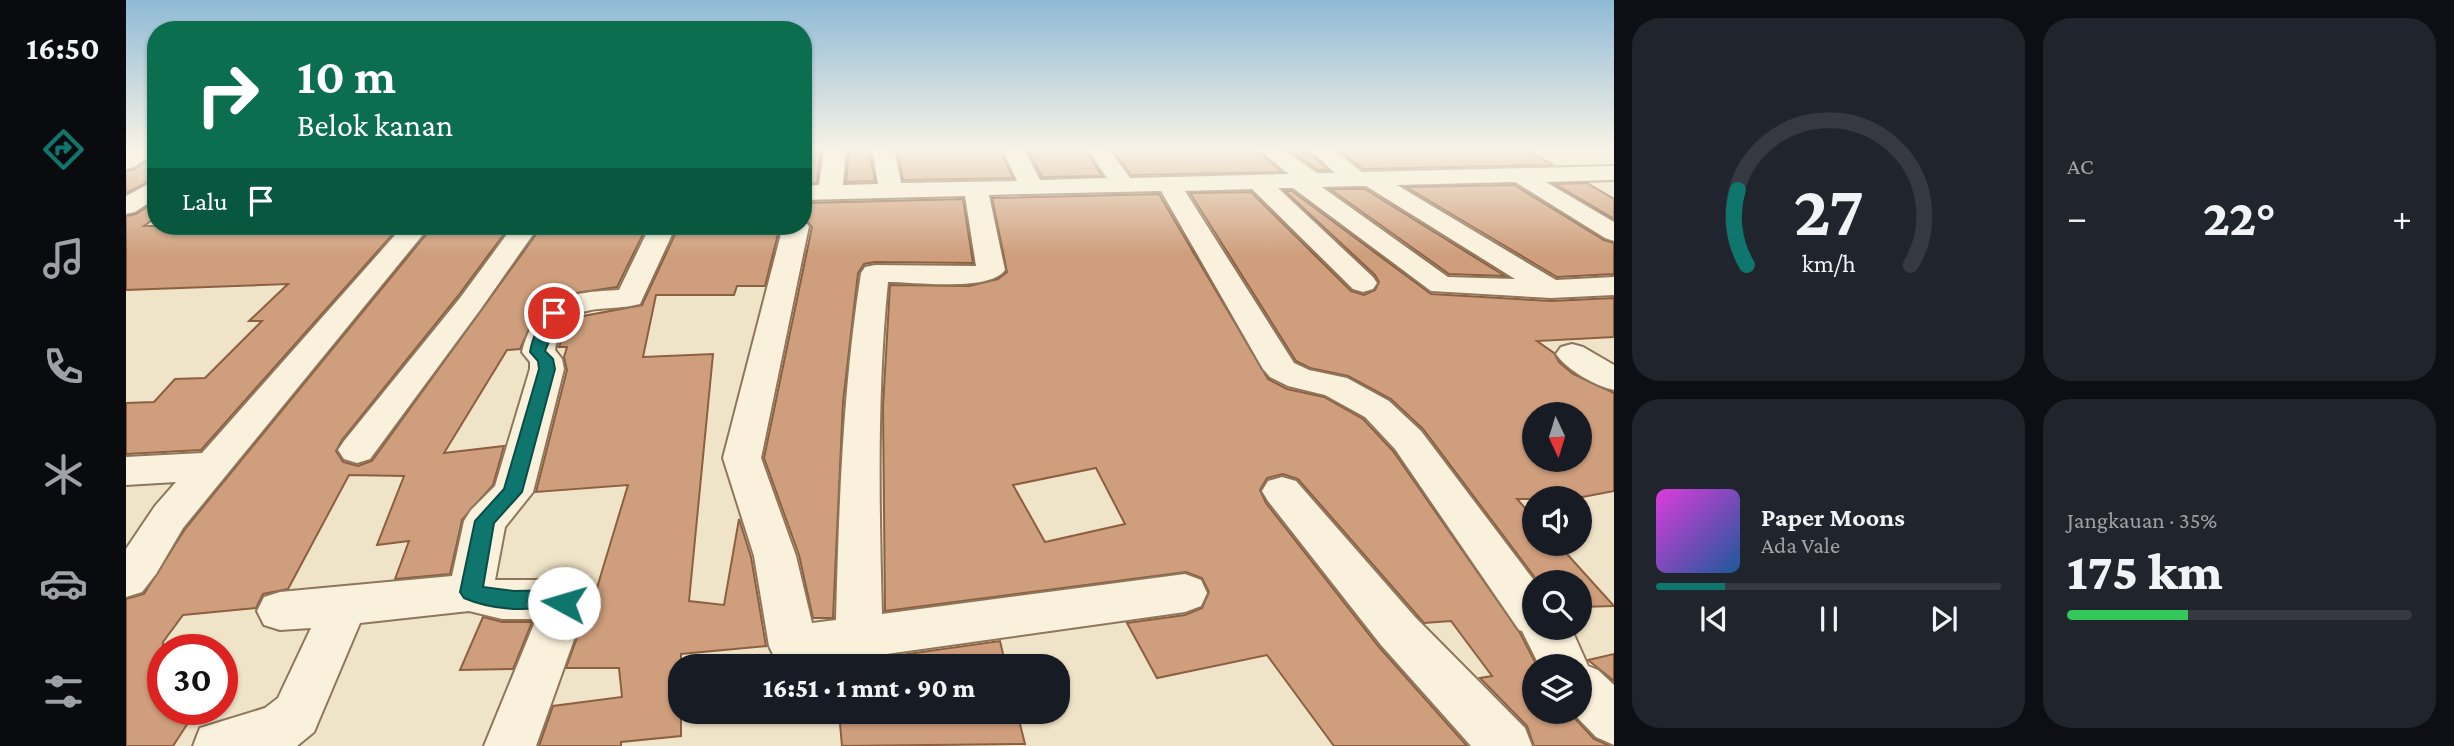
<!DOCTYPE html>
<html lang="id">
<head>
<meta charset="utf-8">
<style>
  body { margin:0; font-family:"Crimson Pro",serif; background:#20242c; color:#f1f3f6; height:100vh; display:flex; flex-direction:column; font-size:26px; white-space:nowrap }
  * { box-sizing:border-box; margin:0 }
  p { font-size:23px; color:#9ea1a6 }
  .icon { flex:none; width:38px; height:38px; fill:none; stroke:currentColor; stroke-width:2; stroke-linecap:round; stroke-linejoin:round }
  .map { position:relative; flex:1; overflow:hidden }
  .drawer { display:flex; flex-direction:column; gap:18px; padding:18px; background:#0d0f14; width:840px }
  .drawer>* { flex:none }
  .hud { position:absolute; left:21px; top:21px; width:665px; height:214px; border-radius:28px; box-shadow:0 2px 5px #0004; background:#0b6e4f; color:#fff; overflow:hidden }
  .needle { width:46px; rotate:176deg }
  .tools { position:absolute; left:1396px; top:402px; display:grid; gap:14px }
  .tools a { display:grid; place-items:center; width:70px; height:70px; border-radius:50%; background:#171b24; box-shadow:0 2px 5px #0004; font-size:35px }
  .speed { position:absolute; left:21px; top:634px; display:flex; gap:14px; font-size:35px; font-weight:700; text-align:center }
  .speed>* { display:grid; place-content:center; width:91px; height:91px; border-radius:50%; background:#171b24; box-shadow:0 2px 5px #0004; line-height:1 }
  .speed .limit { border:10px solid #d22; background:#fff; color:#111 }
  .pin { position:absolute; display:grid; place-items:center; width:60px; height:60px; color:#fff; margin:-30px; border:4px solid #fff; border-radius:50%; box-shadow:0 2px 7px #0007 }
  .me { position:absolute; width:77px; margin:-38px; rotate:276deg; stroke-linejoin:round; filter:drop-shadow(0 0 5px #0008) }
  .turn { display:flex; align-items:center; gap:24px; height:147px; padding:0 35px; font-size:32px }
  .turn .icon { width:91px; height:91px; stroke-width:2.5 }
  .turn b { display:block; font-size:49px; line-height:60px }
  .then { display:flex; align-items:center; height:66px; padding:0 35px; background:#0003; gap:14px; font-size:26px }
  .big { font-size:52px; font-weight:800; line-height:1.1 }
  .drawer .tile { flex:1; display:flex; flex-direction:column; justify-content:center; gap:10px; min-width:0; padding:0 24px; border-radius:28px; background:#20242c }
  .drawer .dial { align-items:center; gap:0 }
  .dial svg { height:182px; overflow:visible; fill:none; stroke:#363941; stroke-width:7; stroke-linecap:round; text-anchor:middle }
  .dial text { fill:#f1f3f6; stroke:none }
  .song { display:flex; align-items:center; gap:21px }
  .cover { width:84px; height:84px; border-radius:10px; background:linear-gradient(135deg,hsl(300 70% 55%),hsl(210 70% 35%)) }
  .played { height:7px; border-radius:4px; background:linear-gradient(90deg,#0f766e 20%,#363941 20%) }
  .keys { display:flex; justify-content:space-around; direction:ltr }
  .heat { display:flex; justify-content:space-between; align-items:center; font-size:38px; direction:ltr }
  .charge { height:10px; border-radius:5px; background:linear-gradient(90deg,#34c759 35%,#363941 0) }
  .drawer .tiles { flex:1; display:grid; gap:18px; grid-template-columns:repeat(2,1fr) }
  .trip { position:absolute; left:542px; top:654px; width:402px; height:70px; border-radius:28px; background:#171b24; box-shadow:0 2px 5px #0004; font-weight:800; line-height:70px; text-align:center }
  main { display:flex; flex:1; min-height:0 }
  .menu { display:flex; flex-direction:column; width:126px; justify-content:space-around; align-items:center; background:#090b0e; color:#9ea1a6 }
  .menu .icon { width:49px; height:49px }
  .menu .on { color:#0f766e }
  .menu b { font-size:32px; color:#f1f3f6 }
  .map>svg:first-child { display:block }
  .building { fill:#cf9f7d; stroke:#8d5f41; stroke-width:2; fill-rule:evenodd }
  .lines { fill:none; stroke-linecap:round; stroke-linejoin:round }
  .minor-casing { stroke:#8d765c; stroke-width:4 }
  .minor { fill:#faf1dc; fill-rule:evenodd }
  .route { fill:#0f766e; stroke:#0a4d48; stroke-width:2 }
</style>
</head>
<body>
<main>
<nav class="menu">
<b>16:50</b>
<svg class="icon on" aria-label="directions" viewBox="0 0 24 24"><path d="M12 3l9 9-9 9-9-9zM9 14v-3h6M13 9l2 2-2 2"/></svg>
<svg class="icon" aria-label="music" viewBox="0 0 24 24"><path d="M9 18V5l10-2v13"/><circle cx="6" cy="18" r="3"/><circle cx="16" cy="16" r="3"/></svg>
<svg class="icon" aria-label="phone" viewBox="0 0 24 24"><path d="M5 4h4l2 5-3 2q2 4 5 5l2-3 5 2v4C11 20 4 13 5 4z"/></svg>
<svg class="icon" aria-label="climate" viewBox="0 0 24 24"><path d="M12 3v18M4 7l16 10M4 17L20 7"/></svg>
<svg class="icon" aria-label="car" viewBox="0 0 24 24"><path d="M5 17H2v-5l4-1 3-4h7l3 4 3 1v5h-3M9 17h6M6 11h13"/><circle cx="7" cy="17" r="2"/><circle cx="17" cy="17" r="2"/></svg>
<svg class="icon" aria-label="filters" viewBox="0 0 24 24"><path d="M4 7h16M4 17h16"/><circle cx="9" cy="7" r="2"/><circle cx="15" cy="17" r="2"/></svg>
</nav>
<div class="map">
<svg width="1488" height="746" viewBox="0 0 1488 746">
  <rect width="100%" height="100%" fill="#f0e4c8"/>
  <g class="building">
    <polygon points="677,149 695,149 691,183 677,183"/>
    <polygon points="723,149 743,149 749,181 720,182"/>
    <polygon points="771,149 874,149 887,178 777,180"/>
    <polygon points="901,149 959,149 976,176 916,177"/>
    <polygon points="986,149 1129,149 1156,172 1005,175"/>
    <polygon points="1162,149 1180,149 1202,170 1192,170"/>
    <polygon points="1211,149 1399,149 1427,165 1237,169"/>
    <polygon points="30,155 30,178 0,193 0,171 9,169"/>
    <polygon points="1461,183 1488,199 1488,219 1429,184"/>
    <polygon points="1388,185 1478,240 1488,243 1488,274 1431,277 1280,187"/>
    <polygon points="1204,189 1239,189 1379,276 1323,274"/>
    <path d="M1159,191h7l139,103 120,7 63,-3v39l-77,4 17,12 5,9 14,12 41,19v98l-42,8h-55l18,20v25h23l56,62 -34,1v-24h-41l-116,-154 -32,-30 -43,-23 -38,-8 -14,-7 -106,-168 61,-1 100,99 13,4 11,-5 4,-8 -4,-7zM1409,415h45v45h-45z"/>
    <path d="M1033,194l109,185 19,10 37,8 39,22 30,32 127,182 15,29v50h34l25,27 16,7h-76l-7,-20 -47,-48 12,-2 -41,-55 -27,2 -126,-144 -15,-5 -16,4 -7,12 6,13 113,144 88,99h-133l-67,-91 -110,23 -30,-55 58,-8 17,-7 7,-16 -7,-14 -16,-6 -301,39 -2,-205 7,-121 79,1 29,-7 9,-7 -15,-74zM970,468l29,56 -80,18 -32,-57z"/>
    <polygon points="837,199 847,263 749,262 738,264 732,273 717,402 707,618 687,618 673,555 638,458 686,227 677,217 677,203"/>
    <polygon points="30,201 30,217 18,226 274,226 75,450 0,454 0,403 28,402 49,379 79,378 136,321 123,321 162,284 0,290 0,216 10,214"/>
    <polygon points="307,226 384,226 332,296 216,440 210,451 217,462 232,466 246,461 416,226 521,226 491,287 443,294 418,307 408,318 394,349 381,350 318,453 378,446 367,485 336,520 324,574 269,579 283,541 251,545 278,476 223,475 162,589 137,594 130,608 57,615 37,642 37,709 71,709 47,746 0,746 0,599 18,594 59,529"/>
    <polygon points="553,226 654,226 639,286 611,286 608,295 530,295 517,357 587,354 563,601 598,605 613,519 625,557 640,646 555,654 555,736 495,742 495,746 413,746 427,706 496,697 493,668 440,668 463,604 457,591 470,591 502,485 410,492 441,370 438,357 441,347 433,347 437,334 452,317 516,305"/>
    <polygon points="357,617 376,622 406,622 387,669 334,670"/>
    <polygon points="874,641 880,667 710,667 710,664"/>
    <polygon points="1488,654 1488,681 1462,660"/>
    <polygon points="713,712 891,712 899,744 716,746"/>
  </g>
  <g class="lines">
    <defs>
      <g id="minor">
        <polygon points="6,149 30,149 30,152 8,167 0,169 0,153"/>
        <path d="M698,149h22l-3,36 35,-1 -6,-35h22l7,34 116,-2 -15,-32h22l16,31 67,-2 -20,-29h22l21,29 159,-4 -31,-25h25l34,24h18l-26,-24h24l29,23 252,-6v14l-68,2 68,40v19l-9,-3 -90,-56 -118,3 159,95 58,-3v18l-63,3 -120,-7 -138,-103h-15l95,89 4,6 -4,6 -10,3 -10,-3 -101,-100 -67,2 109,172 15,7 38,8 42,23 32,30 115,152 -1,45h36l17,38 10,4 16,15v60l-18,-8 -24,-25h8v-45h-40l-18,-36 -3,-1 -124,-181 -30,-32 -40,-22 -37,-9 -18,-9 -7,-8 -102,-178 -172,4 16,75c-15,22 -90,12 -117,12 -11,110 -9,221 -6,332l303,-40 16,6 6,13 -6,13 -16,6 -391,55 -18,-6 -7,-15 -15,-90 -31,-98 60,-232h20v-6l6,6 -48,232 35,98 16,67 24,-3c3,-117 7,-232 25,-347l4,-6 10,-2 101,1 -11,-70 -162,4v-14l16,-1zM1234,186h6l149,93 -67,-2 -126,-90z"/>
        <polygon points="30,180 30,198 9,212 0,214 0,196"/>
        <polygon points="277,226 304,226 57,528 30,574 16,592 0,597 0,549 29,506 50,482 0,485 0,457 76,453"/>
        <polygon points="387,226 413,226 354,310 244,459 231,463 218,459 212,450 218,441 334,298"/>
        <path d="M524,226h26l-36,78c-39,10 -74,-7 -85,46l7,9 2,10 -31,123 -28,35 -10,53h64l21,10 7,13 -51,143h-52l52,-127h-34l-33,-8 -109,12 -46,109 -17,14h-104l7,-18 65,-20 13,-10 33,-70 -31,2 -16,-5 -7,-14 7,-14 16,-5 172,-16 12,-55 7,-11 24,-24 35,-117v-7l-8,-10c14,-54 47,-60 97,-62z"/>
        <path d="M1446,344l11,3 31,18v25c-19,-4 -47,-20 -58,-36l5,-7z"/>
        <polygon points="1156,477 1170,481 1289,617 1399,728 1406,746 1345,746 1255,645 1142,501 1136,491 1142,481"/>
      </g>
    </defs>
    <use href="#minor" class="minor-casing"/>
    <use href="#minor" class="minor"/>
  </g>
  <linearGradient id="sky" x2="0" y2="1"><stop stop-color="#8fbad6"/><stop offset="0.59" stop-color="#f8f3e6"/><stop offset="1" stop-color="#f8f3e6" stop-opacity="0"/></linearGradient>
  <rect width="1488" height="254" fill="url(#sky)"/>
  <path class="route" d="M428,309l7,4 -16,38 8,8 2,10 -33,123 -28,31 -11,64 31,4 45,-1 7,2 9,11 -4,7 -7,3c-18,-7 -31,-4 -50,-4 -18,-1 -34,-4 -50,-11l-4,-6 15,-71 29,-32 35,-120 -1,-8 -8,-9c2,-13 12,-38 24,-43z"/>
</svg>
<div class="tools">
<a><svg class="needle" viewBox="-14 -14 28 28"><path d="M0-13l5 13h-10z" fill="#e53935"/><path d="M0 13l5-13h-10z" fill="#9ea1a6"/></svg></a>
<a><svg class="icon" aria-label="sound" viewBox="0 0 24 24"><path d="M4 9h4l5-4v14l-5-4H4zM17 9q2 3 0 6"/></svg></a>
<a><svg class="icon" aria-label="search" viewBox="0 0 24 24"><circle cx="10" cy="10" r="6"/><path d="M15 15l6 6"/></svg></a>
<a><svg class="icon" aria-label="layers" viewBox="0 0 24 24"><path d="M12 4l9 5-9 5-9-5zM3 14l9 5 9-5"/></svg></a>
</div>
<div class="speed"><div class="limit">30</div></div>
<div class="pin" style="left:428px;top:313px;background:#d93025"><svg class="icon" aria-label="arrive" viewBox="0 0 24 24"><path d="M6 21V4h12l-3 4 3 4H6"/></svg></div>
<svg class="me" style="left:438px;top:603px" viewBox="-20 -20 40 40"><circle r="19" fill="#fff"/><path d="M0-13L10 11 0 6-10 11z" fill="#0f766e"/></svg>
<div class="trip">16:51 · 1 mnt · 90 m</div>
<div class="hud">
<div class="turn"><svg class="icon" aria-label="right" viewBox="0 0 24 24"><path d="M7 20v-9h11M14 6l5 5-5 5"/></svg><div><b>10 m</b>Belok kanan</div></div>
<div class="then">Lalu<svg class="icon" aria-label="arrive" viewBox="0 0 24 24"><path d="M6 21V4h12l-3 4 3 4H6"/></svg></div>
</div>
</div>
<section class="drawer">
<div class="tiles">
<div class="tile dial"><svg viewBox="0 0 100 80">
<path d="M14 69A42 42 0 1 1 86 69"/>
<path d="M14 69A42 42 0 0 1 10 36" stroke="#0f766e"/>
<text x="50" y="56" font-size="32" font-weight="700">27</text>
<text x="50" y="72" font-size="11">km/h</text>
</svg></div>
<div class="tile"><p>AC</p>
<div class="heat"><a>−</a><b class="big">22°</b><a>+</a></div>
</div>
<div class="tile">
<div class="song"><i class="cover"></i><div><b>Paper Moons</b><p>Ada Vale</p></div></div>
<div class="played"></div>
<div class="keys"><svg class="icon" aria-label="previous" viewBox="0 0 24 24"><path d="M18 5L8 12l10 7zM5 5v14"/></svg><svg class="icon" aria-label="pause" viewBox="0 0 24 24"><path d="M8 5v14M16 5v14"/></svg><svg class="icon" aria-label="next" viewBox="0 0 24 24"><path d="M6 5l10 7-10 7zM19 5v14"/></svg></div>
</div>
<div class="tile"><p>Jangkauan · 35%</p><b class="big">175 km</b><div class="charge"></div></div>
</div>
</section>
</main>
</body>
</html>
